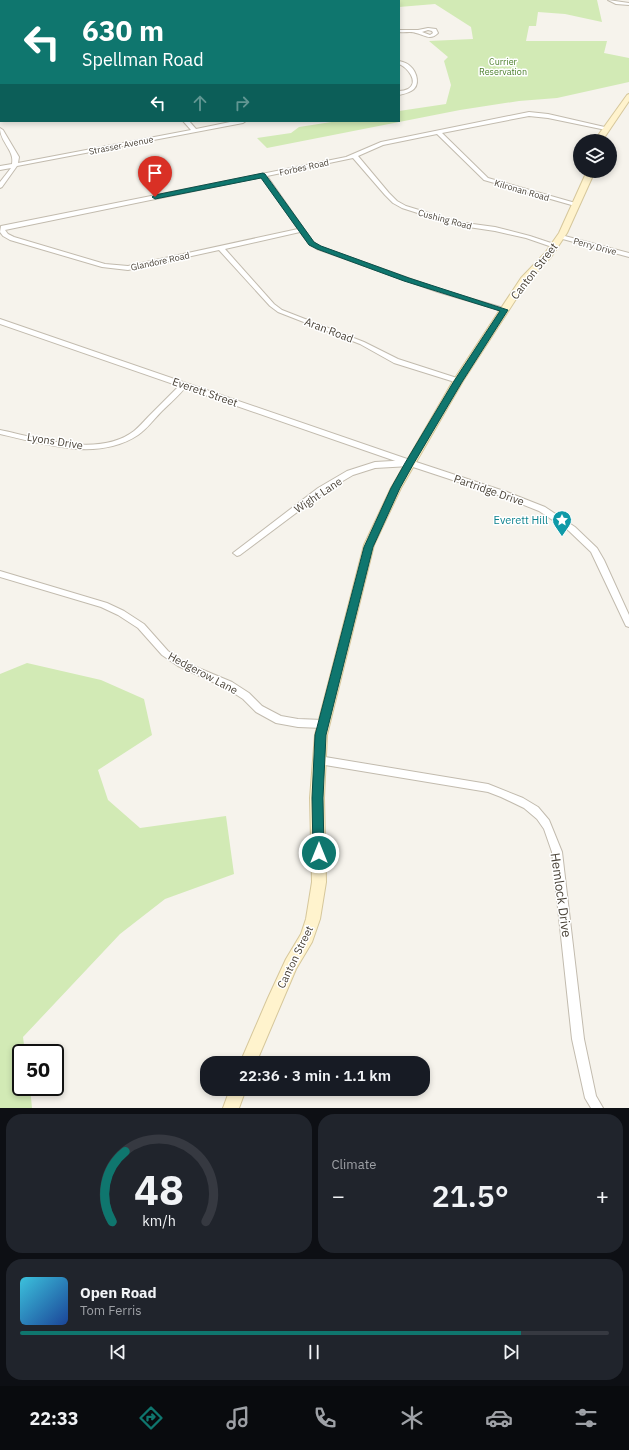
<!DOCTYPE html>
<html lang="en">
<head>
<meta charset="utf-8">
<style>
  body { margin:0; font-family:"IBM Plex Sans",sans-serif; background:#20242c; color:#f1f3f6; height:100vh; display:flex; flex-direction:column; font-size:15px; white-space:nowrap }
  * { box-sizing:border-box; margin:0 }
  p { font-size:13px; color:#9ea1a6 }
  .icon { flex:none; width:22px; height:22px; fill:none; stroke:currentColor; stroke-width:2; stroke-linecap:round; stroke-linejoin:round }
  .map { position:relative; height:1108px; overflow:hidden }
  .panel { display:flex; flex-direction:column; gap:6px; padding:6px; background:#0d0f14; flex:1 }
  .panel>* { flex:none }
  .top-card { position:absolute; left:0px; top:0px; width:400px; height:122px; box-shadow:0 2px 6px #0003; background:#0f766e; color:#fff; overflow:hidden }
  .fabs { position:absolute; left:573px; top:134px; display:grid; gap:8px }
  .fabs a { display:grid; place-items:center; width:44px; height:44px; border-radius:50%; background:#171b24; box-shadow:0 2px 6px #0003; font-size:20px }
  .speed { position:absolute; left:12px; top:1044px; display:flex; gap:8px; font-size:20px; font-weight:700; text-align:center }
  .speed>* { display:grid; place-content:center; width:52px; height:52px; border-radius:50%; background:#171b24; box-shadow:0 2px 6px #0003; line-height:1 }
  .speed .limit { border:2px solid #111; border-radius:6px; background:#fff; color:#111 }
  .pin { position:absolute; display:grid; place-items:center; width:34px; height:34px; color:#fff; margin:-41px -17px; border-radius:50% 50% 50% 0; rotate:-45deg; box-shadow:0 0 4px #0007 }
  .pin .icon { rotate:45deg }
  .me { position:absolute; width:44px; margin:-22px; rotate:0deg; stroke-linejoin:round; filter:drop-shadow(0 0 3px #0008) }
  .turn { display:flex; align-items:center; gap:14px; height:84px; padding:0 16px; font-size:18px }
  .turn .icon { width:52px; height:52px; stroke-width:2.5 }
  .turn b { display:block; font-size:28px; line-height:34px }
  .lanes { display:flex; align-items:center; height:38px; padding:0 16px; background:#0003; justify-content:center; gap:20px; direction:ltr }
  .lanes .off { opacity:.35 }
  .big { font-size:30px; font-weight:600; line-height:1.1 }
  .panel .widget { flex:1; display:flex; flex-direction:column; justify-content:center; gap:6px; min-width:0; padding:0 14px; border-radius:16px; background:#20242c }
  .panel .dial { align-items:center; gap:0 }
  .dial svg { height:104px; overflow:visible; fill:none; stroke:#363941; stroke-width:7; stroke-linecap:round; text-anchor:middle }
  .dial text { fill:#f1f3f6; stroke:none }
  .song { display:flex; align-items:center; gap:12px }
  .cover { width:48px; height:48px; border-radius:6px; background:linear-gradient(135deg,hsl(190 70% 55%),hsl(220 70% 35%)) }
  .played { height:4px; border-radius:2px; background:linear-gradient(90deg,#0f766e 85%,#363941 85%) }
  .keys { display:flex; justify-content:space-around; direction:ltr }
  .heat { display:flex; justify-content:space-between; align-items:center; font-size:22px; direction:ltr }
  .panel .tiles { flex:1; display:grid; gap:6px; grid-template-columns:1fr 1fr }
  .widget:last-child { grid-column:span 2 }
  .trip { position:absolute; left:200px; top:1056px; width:230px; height:40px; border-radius:16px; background:#171b24; box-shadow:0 2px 6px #0003; font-weight:600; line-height:40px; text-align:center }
  .dock { display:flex; height:64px; justify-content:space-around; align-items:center; background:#090b0e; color:#9ea1a6 }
  .dock .icon { width:28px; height:28px }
  .dock .current { color:#0f766e }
  .dock b { font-size:18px; color:#f1f3f6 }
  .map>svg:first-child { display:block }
  .green { fill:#d2eab5 }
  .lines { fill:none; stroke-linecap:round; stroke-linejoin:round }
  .minor-casing { stroke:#c2bbae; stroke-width:2 }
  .tertiary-casing { stroke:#c2bbae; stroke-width:2 }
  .secondary-casing { stroke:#d6c79b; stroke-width:2 }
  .minor { fill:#fff; fill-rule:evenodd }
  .tertiary { fill:#fff; fill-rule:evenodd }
  .secondary { fill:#fff3cd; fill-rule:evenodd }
  .route { fill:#0f766e; stroke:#0a4d48 }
  .labels { text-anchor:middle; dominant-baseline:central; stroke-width:3; stroke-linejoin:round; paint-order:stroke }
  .far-park-label { font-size:9px; fill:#4a7f2a; stroke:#fff }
  .far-street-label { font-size:9px; fill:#4b4439; stroke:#fff }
  .street-label { font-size:11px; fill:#4b4439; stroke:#fff }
  .culture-label { font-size:11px; fill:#0d838f; stroke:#fff; text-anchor:end }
  .near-street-label { font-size:13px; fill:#4b4439; stroke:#fff }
</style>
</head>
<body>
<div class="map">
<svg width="629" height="1108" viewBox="0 0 629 1108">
  <rect width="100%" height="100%" fill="#f6f3ec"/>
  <g class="green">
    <polygon points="393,0 597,0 602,22 565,14 538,12 536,26 529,26 526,41 607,41 604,53 629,58 629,82 557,98 519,101 460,110 267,148 257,138 291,133 299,127 338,121 399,121 399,111 446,104 451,85 444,61 448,57 429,41 473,39 471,27 435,4 399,7 399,1 392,1"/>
    <polygon points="27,663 101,680 144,699 152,735 98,770 108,800 140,828 226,816 234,874 165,899 120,934 23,1037 25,1053 21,1053 21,1087 30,1087 32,1108 0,1108 0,674"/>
  </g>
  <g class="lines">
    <defs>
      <g id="minor">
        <polygon points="234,0 239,0 234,1"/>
        <rect x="285" y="0" width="5" height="1"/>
        <polygon points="608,0 629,3 629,5 616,4"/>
        <path d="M428,28l8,1 2,4c-8,8 -13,2 -22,0 -5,-2 -11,0 -17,-1v-2h19zM428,30l4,1 1,2 -3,2 -8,-3z"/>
        <rect x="0" y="61" width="1" height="2"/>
        <path d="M399,61c4,1 8,2 11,5 7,6 11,20 1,25 -3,2 -8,3 -12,4v-4c3,0 7,-1 9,-2 12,-7 -1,-22 -9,-25z"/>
        <path d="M529,112l19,2 61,14 -3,2 -58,-12 -19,-2 -87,17 46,45 91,26v2h-4l-91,-26 -47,-46 -54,11 -25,11 31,37 8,8 9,5 52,16 37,5 35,9 27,9 1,1 -3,2 -29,-10 -31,-7 -40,-6 -53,-17 -9,-5 -8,-8 -32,-37 -86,18 46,66 8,5 121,43 65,19v2h-4l-65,-19 -121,-43 -8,-5 -9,-12 -75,17 49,55 8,6 82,32 34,17 62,20 1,2 -3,2 -64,-20 -34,-19 -82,-32 -8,-6 -51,-56 -91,20 -26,-3 -92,-27 -7,-4 -3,-4 1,-6 345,-69 35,-15zM262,177l36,52 -170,37 -23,-2 -91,-27 -6,-3 -3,-4z"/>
        <rect x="0" y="115" width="1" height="4"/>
        <path d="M183,121h6l7,8 39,-8h11l-3,2 -226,43 -15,21 -2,1v-6l11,-14 -11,2v-4l12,-2c3,-13 -12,-22 -12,-36l3,2 16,27 -1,6 173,-33z"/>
        <polygon points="561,235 629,253 629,257 559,238 558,237"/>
        <path d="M182,383h4l1,2c-7,10 -17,18 -25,26 -8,8 -15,18 -24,24 -41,27 -94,9 -138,-1v-4c39,8 99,28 134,1 5,-4 10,-10 15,-15 11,-11 22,-22 33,-33z"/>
        <polygon points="410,460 507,492 545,507 575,527 597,548 604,560 629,615 629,627 626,626 625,624 591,552 569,531 539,511 501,496 410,466 375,468 353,475 324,492 240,555 237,556 233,553 318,488 347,471 375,462"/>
        <polygon points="0,571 107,603 124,611 144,624 168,651 184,662 232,682 249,693 262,706 281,716 298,719 323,720 326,721 328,724 326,727 323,728 298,727 276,723 256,712 243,699 226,688 178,666 162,655 138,628 118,615 101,607 0,577"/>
        <polygon points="319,756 488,784 523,798 538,807 549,820 562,852 584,1039 596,1096 603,1108 591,1108 585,1098 572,1039 552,852 544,829 537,819 524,808 501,797 488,792 319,764 316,763 314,760 316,757"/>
      </g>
      <polygon id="tertiary" points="0,319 413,461 415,463 410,466 407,465 0,324"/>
      <g id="secondary">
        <polygon points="629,94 629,101 602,141 594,141 627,95"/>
        <polygon points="587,171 595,171 567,233 551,257 527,282 463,381 401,488 374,545 327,735 324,798 326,882 320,919 312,942 296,969 256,1063 240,1063 268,998 286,959 301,934 306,919 312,882 310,798 315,735 364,545 391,488 453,381 521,278 545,253 559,233"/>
        <polygon points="230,1089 246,1089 239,1108 223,1108"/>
      </g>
    </defs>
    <use href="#minor" class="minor-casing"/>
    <use href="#tertiary" class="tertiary-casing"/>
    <use href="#secondary" class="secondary-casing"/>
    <use href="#minor" class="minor"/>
    <use href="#tertiary" class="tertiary"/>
    <use href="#secondary" class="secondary"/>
  </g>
  <polygon class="route" points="263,173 265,174 314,242 321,246 409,278 508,310 462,382 414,463 400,488 373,547 326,735 323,798 324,853 323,857 319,858 315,857 313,853 312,798 315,735 364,547 391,488 405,463 454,381 500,311 404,281 317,249 309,245 261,178 155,199 152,197 155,195"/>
  <defs>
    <symbol id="sight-pin" viewBox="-11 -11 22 30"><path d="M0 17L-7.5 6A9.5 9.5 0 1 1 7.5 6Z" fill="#0f9aa8" stroke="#fff"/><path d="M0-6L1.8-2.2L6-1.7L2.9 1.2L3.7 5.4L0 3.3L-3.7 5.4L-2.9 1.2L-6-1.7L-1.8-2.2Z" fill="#fff"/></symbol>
  </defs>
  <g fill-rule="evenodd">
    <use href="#sight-pin" x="551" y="509" width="22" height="30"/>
  </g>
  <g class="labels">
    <g class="far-park-label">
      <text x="503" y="61">Currier<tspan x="503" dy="10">Reservation</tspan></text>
    </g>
    <g class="far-street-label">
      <text transform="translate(121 145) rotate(-11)">Strasser Avenue</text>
      <text transform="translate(304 167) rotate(-12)">Forbes Road</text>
      <text transform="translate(522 190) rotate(16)">Kilronan Road</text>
      <text transform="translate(445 219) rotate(15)">Cushing Road</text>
      <text transform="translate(595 246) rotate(15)">Perry Drive</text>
      <text transform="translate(160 261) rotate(-12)">Glandore Road</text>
    </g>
    <g class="street-label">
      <text transform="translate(534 271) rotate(-52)">Canton Street</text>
      <text transform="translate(329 330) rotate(21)">Aran Road</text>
      <text transform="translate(205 392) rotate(19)">Everett Street</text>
      <text transform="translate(55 441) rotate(9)">Lyons Drive</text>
      <text transform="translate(489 490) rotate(19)">Partridge Drive</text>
      <text transform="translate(318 495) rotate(-34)">Wight Lane</text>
      <text transform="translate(203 673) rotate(28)">Hedgerow Lane</text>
      <text transform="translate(295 957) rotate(-64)">Canton Street</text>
    </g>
    <g class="culture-label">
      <text x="548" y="520">Everett Hill</text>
    </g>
    <g class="near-street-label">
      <text transform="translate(561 895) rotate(82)">Hemlock Drive</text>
    </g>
  </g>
</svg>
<div class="fabs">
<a><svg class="icon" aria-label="layers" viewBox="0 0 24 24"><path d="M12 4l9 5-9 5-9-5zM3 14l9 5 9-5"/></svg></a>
</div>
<div class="speed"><div class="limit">50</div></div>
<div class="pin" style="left:155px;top:197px;background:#d93025"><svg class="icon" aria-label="arrive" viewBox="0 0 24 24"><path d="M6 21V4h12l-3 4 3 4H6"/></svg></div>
<svg class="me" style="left:319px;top:853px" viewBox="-20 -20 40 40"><circle r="17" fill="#0f766e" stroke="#fff" stroke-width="3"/><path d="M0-11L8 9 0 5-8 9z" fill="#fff"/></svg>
<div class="trip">22:36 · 3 min · 1.1 km</div>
<div class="top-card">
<div class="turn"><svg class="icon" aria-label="left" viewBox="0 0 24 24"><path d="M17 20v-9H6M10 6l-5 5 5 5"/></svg><div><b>630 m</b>Spellman Road</div></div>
<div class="lanes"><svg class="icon" aria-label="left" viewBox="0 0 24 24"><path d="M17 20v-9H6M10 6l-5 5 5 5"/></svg><svg class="icon off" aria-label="ahead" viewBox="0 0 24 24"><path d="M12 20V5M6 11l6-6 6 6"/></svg><svg class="icon off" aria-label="right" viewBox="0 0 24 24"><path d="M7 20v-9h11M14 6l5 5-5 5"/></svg></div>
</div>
</div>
<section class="panel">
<div class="tiles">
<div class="widget dial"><svg viewBox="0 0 100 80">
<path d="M14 69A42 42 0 1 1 86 69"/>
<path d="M14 69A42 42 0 0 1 24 15" stroke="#0f766e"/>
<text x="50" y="56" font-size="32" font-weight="700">48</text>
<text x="50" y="72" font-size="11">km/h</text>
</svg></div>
<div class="widget"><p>Climate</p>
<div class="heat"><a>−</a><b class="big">21.5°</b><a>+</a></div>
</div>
<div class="widget">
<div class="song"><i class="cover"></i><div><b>Open Road</b><p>Tom Ferris</p></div></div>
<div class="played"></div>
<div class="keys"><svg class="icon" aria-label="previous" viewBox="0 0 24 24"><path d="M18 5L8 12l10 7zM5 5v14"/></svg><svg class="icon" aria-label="pause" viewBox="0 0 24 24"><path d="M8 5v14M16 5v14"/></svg><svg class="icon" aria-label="next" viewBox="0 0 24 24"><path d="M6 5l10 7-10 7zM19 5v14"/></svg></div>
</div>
</div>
</section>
<nav class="dock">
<b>22:33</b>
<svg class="icon current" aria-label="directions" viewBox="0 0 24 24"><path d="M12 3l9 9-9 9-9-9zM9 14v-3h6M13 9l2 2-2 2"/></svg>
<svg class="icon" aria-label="music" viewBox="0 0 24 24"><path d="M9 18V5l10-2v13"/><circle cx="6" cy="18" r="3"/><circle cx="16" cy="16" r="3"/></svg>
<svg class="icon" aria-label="phone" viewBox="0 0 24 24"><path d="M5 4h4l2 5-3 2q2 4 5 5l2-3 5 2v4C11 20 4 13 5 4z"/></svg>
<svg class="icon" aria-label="climate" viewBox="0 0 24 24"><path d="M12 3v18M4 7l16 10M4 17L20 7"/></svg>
<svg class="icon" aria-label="car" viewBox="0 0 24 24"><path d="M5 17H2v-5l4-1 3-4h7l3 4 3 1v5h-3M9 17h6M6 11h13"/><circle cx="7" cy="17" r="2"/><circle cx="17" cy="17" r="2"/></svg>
<svg class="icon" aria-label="filters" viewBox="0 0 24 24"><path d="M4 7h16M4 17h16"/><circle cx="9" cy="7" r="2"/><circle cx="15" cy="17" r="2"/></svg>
</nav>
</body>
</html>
